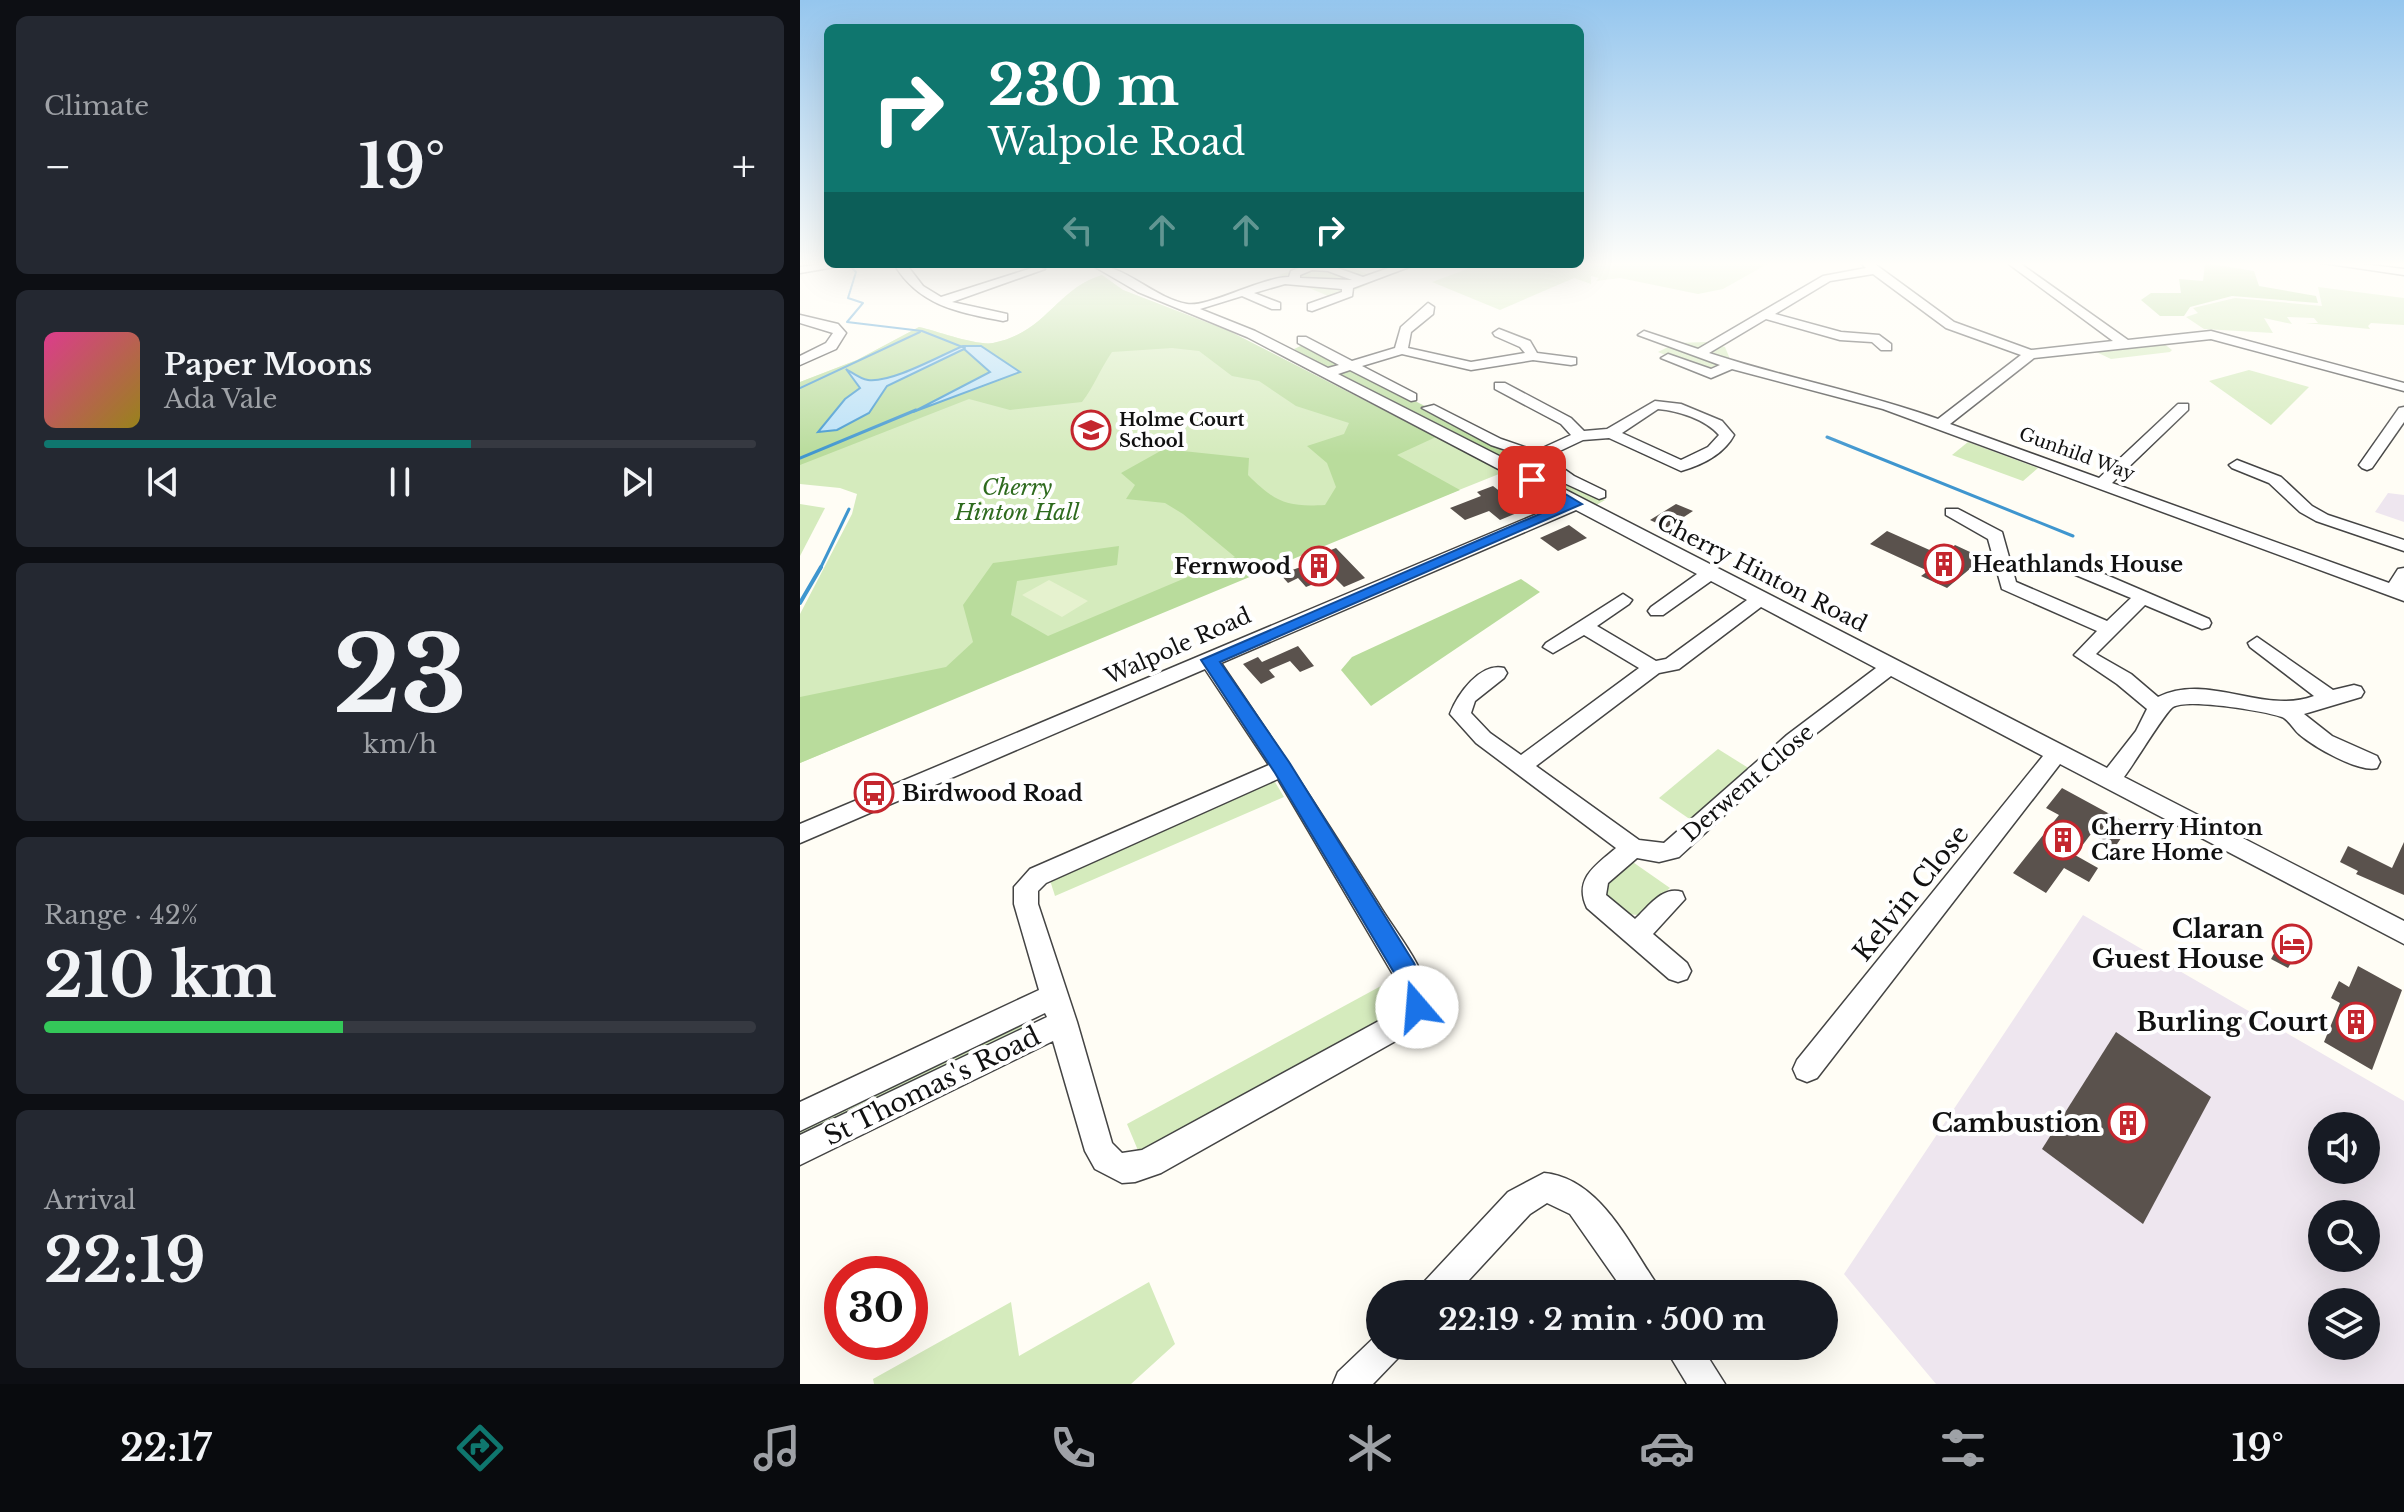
<!DOCTYPE html>
<html lang="en">
<head>
<meta charset="utf-8">
<style>
  body { margin:0; font-family:"Libre Baskerville",serif; background:#242831; color:#f1f3f6; height:100vh; display:flex; flex-direction:column; font-size:30px; white-space:nowrap }
  * { box-sizing:border-box; margin:0 }
  p { font-size:26px; color:#9ea1a6 }
  .icon { flex:none; width:44px; height:44px; fill:none; stroke:currentColor; stroke-width:2; stroke-linecap:round; stroke-linejoin:round }
  .map { position:relative; flex:1; overflow:hidden }
  .panel { display:flex; flex-direction:column; gap:16px; padding:16px; background:#0d0f14; width:800px }
  .panel>* { flex:none }
  .guide { position:absolute; left:24px; top:24px; width:760px; height:244px; border-radius:12px; box-shadow:0 8px 32px #0002; background:#0f766e; color:#fff; overflow:hidden }
  .buttons { position:absolute; left:1508px; top:1112px; display:grid; gap:16px }
  .buttons a { display:grid; place-items:center; width:72px; height:72px; border-radius:50%; background:#171b24; box-shadow:0 8px 32px #0002; font-size:40px }
  .speed { position:absolute; left:24px; top:1256px; display:flex; gap:16px; font-size:40px; font-weight:700; text-align:center }
  .speed>* { display:grid; place-content:center; width:104px; height:104px; border-radius:50%; background:#171b24; box-shadow:0 8px 32px #0002; line-height:1 }
  .speed .limit { border:12px solid #d22; background:#fff; color:#111 }
  .pin { position:absolute; display:grid; place-items:center; width:68px; height:68px; color:#fff; margin:-34px; border-radius:16px; box-shadow:0 4px 12px #0006 }
  .me { position:absolute; width:88px; margin:-44px; rotate:342deg; stroke-linejoin:round; filter:drop-shadow(0 0 6px #0008) }
  .turn { display:flex; align-items:center; gap:28px; height:168px; padding:0 32px; font-size:36px }
  .turn .icon { width:104px; height:104px; stroke-width:2.5 }
  .turn b { display:block; font-size:56px; line-height:68px }
  .lanes { display:flex; align-items:center; height:76px; padding:0 32px; background:#0003; justify-content:center; gap:40px; direction:ltr }
  .lanes .off { opacity:.35 }
  .big { font-size:60px; font-weight:700; line-height:1.1 }
  .panel .tile { flex:1; display:flex; flex-direction:column; justify-content:center; gap:12px; min-width:0; padding:0 28px; border-radius:12px; background:#242831 }
  .panel .dial { align-items:center; gap:0 }
  .dial b { font-size:104px; line-height:1 }
  .song { display:flex; align-items:center; gap:24px }
  .cover { width:96px; height:96px; border-radius:12px; background:linear-gradient(135deg,hsl(330 70% 55%),hsl(50 70% 35%)) }
  .played { height:8px; border-radius:4px; background:linear-gradient(90deg,#0f766e 60%,#363941 60%) }
  .keys { display:flex; justify-content:space-around; direction:ltr }
  .heat { display:flex; justify-content:space-between; align-items:center; font-size:44px; direction:ltr }
  .charge { height:12px; border-radius:6px; background:linear-gradient(90deg,#34c759 42%,#363941 0) }
  .trip { position:absolute; left:566px; top:1280px; width:472px; height:80px; border-radius:40px; background:#171b24; box-shadow:0 8px 32px #0002; font-weight:700; line-height:80px; text-align:center }
  .tabs { display:flex; height:128px; justify-content:space-around; align-items:center; background:#090b0e; color:#9ea1a6 }
  .tabs .icon { width:56px; height:56px }
  .tabs .on { color:#0f766e }
  .tabs b { font-size:36px; color:#f1f3f6 }
  main { display:flex; flex:1; min-height:0 }
  .map>svg:first-child { display:block }
  .industrial { fill:#eee6ef; fill-rule:evenodd }
  .green { fill:#d5ebbd }
  .forest { fill:#b9dc9c }
  .pitch { fill:#e6f2cf }
  .water { fill:#b9e0f7; stroke:#3f96cf; stroke-width:2 }
  .lines { fill:none; stroke-linecap:round; stroke-linejoin:round }
  .stream-far2 { stroke:#3f96cf; stroke-width:2 }
  .stream-far1 { stroke:#3f96cf; stroke-width:3 }
  .stream { stroke:#3f96cf; stroke-width:4 }
  .building { fill:#5a524d }
  .minor-casing { stroke:#444; stroke-width:3 }
  .minor { fill:#fff; fill-rule:evenodd }
  .route { fill:#1a73e8; stroke:#114b97; stroke-width:2 }
  .labels { text-anchor:middle; dominant-baseline:central; stroke-width:8; stroke-linejoin:round; paint-order:stroke }
  .far-poi-label { font-size:18px; font-weight:bold; fill:#111; stroke:#fff; text-anchor:start }
  .far-street-label { font-size:18px; fill:#111; stroke:#fff }
  .park-label { font-size:22px; font-style:italic; fill:#2f6b1f; stroke:#fff }
  .poi-label { font-size:22px; font-weight:bold; fill:#111; stroke:#fff; text-anchor:start }
  .street-label { font-size:22px; fill:#111; stroke:#fff }
  .near-street-label { font-size:26px; fill:#111; stroke:#fff }
  .near-poi-label { font-size:26px; font-weight:bold; fill:#111; stroke:#fff; text-anchor:end }
</style>
</head>
<body>
<main>
<section class="panel">
<div class="tile"><p>Climate</p>
<div class="heat"><a>−</a><b class="big">19°</b><a>+</a></div>
</div>
<div class="tile">
<div class="song"><i class="cover"></i><div><b>Paper Moons</b><p>Ada Vale</p></div></div>
<div class="played"></div>
<div class="keys"><svg class="icon" aria-label="previous" viewBox="0 0 24 24"><path d="M18 5L8 12l10 7zM5 5v14"/></svg><svg class="icon" aria-label="pause" viewBox="0 0 24 24"><path d="M8 5v14M16 5v14"/></svg><svg class="icon" aria-label="next" viewBox="0 0 24 24"><path d="M6 5l10 7-10 7zM19 5v14"/></svg></div>
</div>
<div class="tile dial"><b>23</b><p>km/h</p></div>
<div class="tile"><p>Range · 42%</p><b class="big">210 km</b><div class="charge"></div></div>
<div class="tile"><p>Arrival</p><b class="big">22:19</b></div>
</section>
<div class="map">
<svg width="1604" height="1384" viewBox="0 0 1604 1384">
  <rect width="100%" height="100%" fill="#fffdf5"/>
  <g class="industrial">
    <polygon points="1588,493 1604,495 1604,522 1575,512"/>
    <path d="M1283,915l321,186v283h-468l-92,-110zM1522,1126h44v44h-44zM1522,1214h44v44h-44zM1522,1302h44v44h-44z"/>
  </g>
  <g class="green">
    <polygon points="780,262 971,262 923,289 898,294 820,278 796,281 799,278 791,276 791,284 774,278 700,310 632,282 681,264"/>
    <polygon points="510,264 543,264 580,279 535,299 479,275"/>
    <path d="M302,275l21,15 106,41 275,141 -245,98 -459,193v-149l52,-100 5,-20 -17,-6 -40,-4v-102l57,-22 62,-33c18,4 58,19 74,16 53,-10 63,-54 109,-68z"/>
    <polygon points="1518,287 1604,298 1604,325 1571,323 1568,326 1570,329 1505,323 1518,323 1514,318 1487,317 1492,324 1464,318 1473,333 1404,329 1386,317 1398,313 1393,308 1435,298 1522,306"/>
    <polygon points="907,342 925,347 932,364 910,373 858,352 876,343"/>
    <polygon points="1363,343 1372,350 1370,352 1311,359 1292,350"/>
    <polygon points="1449,370 1509,387 1471,425 1409,381"/>
    <polygon points="1168,442 1238,468 1223,481 1152,455"/>
    <path d="M733,464c25,3 48,26 72,36l-14,8 -70,-38z"/>
    <polygon points="0,504 25,508 0,556"/>
    <polygon points="918,749 950,769 891,820 859,798"/>
    <polygon points="472,777 484,797 255,896 248,874"/>
    <polygon points="827,858 870,888 838,915 827,914 801,895 804,877"/>
    <polygon points="592,980 608,1010 342,1160 327,1124"/>
    <polygon points="224,1020 228,1028 0,1140 0,1127"/>
    <polygon points="349,1282 375,1344 331,1384 74,1384 73,1379 211,1302 219,1356"/>
  </g>
  <g class="forest">
    <polygon points="1405,263 1454,271 1459,286 1516,296 1518,303 1432,296 1390,307 1384,316 1360,316 1341,300 1351,293 1381,293 1379,279 1403,281"/>
    <path d="M302,275l21,15 106,41 207,106 -39,18 63,35 -660,273v-66l146,-30 27,-25 -10,-37 30,-42 126,-17 -2,19 -100,16 -6,34 37,21 187,-79 -52,-43 -18,-11 -39,-4 9,-14 -14,-12 43,-24 85,9 -1,17c28,28 39,32 77,30l11,-18 -9,-24 -20,-17 37,-12 5,-11 -53,-17 -37,-25 -27,-5 -33,-25 -27,-3 -60,4c-12,17 -18,35 -30,50l-72,8 -41,-11 -169,66v-83l57,-22 62,-33c18,4 58,19 74,16 53,-10 63,-54 109,-68z"/>
    <polygon points="505,344 704,447 722,455 707,462 535,374 494,349"/>
    <polygon points="721,579 740,592 571,706 541,670 552,657"/>
  </g>
  <polygon class="pitch" points="249,580 288,601 262,617 222,595"/>
  <path class="water" d="M163,346h18l39,26 -107,40 77,-40 -26,-23 -77,37 -18,27 -32,17 -19,2 27,-33 15,-11 -14,-19c7,4 14,10 22,11 24,3 71,-24 95,-34z"/>
  <g class="lines">
    <g class="stream-far2">
      <polyline points="49,265 56,272 48,298 63,303 47,322 122,331 165,348"/>
      <polyline points="0,388 120,332"/>
    </g>
    <g class="stream-far1">
      <polyline points="1027,437 1273,536"/>
      <polyline points="0,458 116,410"/>
      <polyline points="20,569 49,509"/>
    </g>
    <polyline class="stream" points="0,603 21,567"/>
  </g>
  <g class="building">
    <polygon points="693,486 724,510 700,520 689,511 665,520 650,508 681,496 677,492"/>
    <polygon points="876,504 893,511 867,528 850,520"/>
    <polygon points="769,525 787,538 758,551 740,538"/>
    <polygon points="1087,531 1143,556 1155,545 1183,558 1147,588 1121,576 1128,571 1070,544"/>
    <polygon points="536,548 565,578 544,587 533,576 506,587 498,578 488,583 480,574 528,558 523,553"/>
    <polygon points="498,646 514,666 500,672 490,661 469,670 475,677 461,684 443,664 458,657 462,662"/>
    <polygon points="1262,788 1330,825 1315,847 1291,834 1275,855 1298,868 1289,882 1264,868 1246,893 1213,873 1259,815 1246,808"/>
    <polygon points="1604,842 1604,895 1556,874 1558,871 1540,862 1548,846 1592,868"/>
    <polygon points="1490,925 1508,935 1488,968 1471,959"/>
    <polygon points="1558,966 1602,990 1572,1070 1524,1042 1540,1003 1531,998 1539,981 1549,987"/>
    <polygon points="1316,1032 1411,1097 1343,1224 1242,1149"/>
  </g>
  <g class="lines">
    <defs>
      <g id="minor">
        <path d="M1060,262h12l82,60 77,28 82,-9 -107,-79h12l110,78 83,-9 193,52v8l-193,-52 -177,19 -84,66 149,54 79,-74h10v6l-76,73 277,100 9,-14 6,-1v33l-521,-192 -151,-40 -21,9 -50,-20 7,-4 43,15 9,-4 -82,-30 6,-4 54,18 125,-73 43,-8zM1073,274l73,54 75,27 -83,64c-75,-27 -153,-41 -229,-66l57,-34 74,21 32,2 9,8h10v-6l-12,-9 -38,-3 -66,-18 55,-33z"/>
        <polygon points="1516,262 1546,262 1604,269 1604,275"/>
        <polygon points="28,263 52,264 0,273 0,267"/>
        <path d="M94,264h12l17,22 18,11 94,-30 10,2 -93,33 55,12v6l-4,1c-45,-9 -84,-15 -109,-57z"/>
        <path d="M290,264c35,0 63,34 97,40 20,4 75,-27 102,-27l2,-6 18,-7h17l37,13 37,-13h17l-64,24 -1,8 -40,15 -4,-1v-6l34,-12v-3l-57,-5 -31,9 26,10v6h-8l-30,-13 -42,13 55,22 73,37 11,-3 -41,-22v-6h8l46,24 43,-13 6,-21 27,-24 6,4 -1,7 -22,18 -3,16 63,14 54,-9 -5,-6 -25,-11 -2,-3 6,-4 31,12 7,12 39,5v6l-5,1 -38,-5 -62,10 -69,-16 -40,12 54,28v6l-5,1 -61,-31 -12,4 173,88 13,-6 -33,-11 -69,-37 12,-3 67,34 35,12 35,-16 -10,-11 -66,-35v-6h10l66,35 13,13 23,-2 48,-28 26,3 41,17 12,14c-10,19 -32,30 -53,36l-72,-33 -26,2 -36,17 27,19 31,15v6l-6,2 -37,-17 -27,-20 -12,6 584,300 29,-37 11,-22 -30,-25 -43,-29 23,-24 -95,-42 -14,-50 -42,-24v-6h12l44,23 14,50 91,39 24,-23 -60,-25 -3,-4 3,-4h12l126,54 2,4 -2,4 -7,2 -57,-24 -49,49 35,20 27,23c50,-25 105,18 156,-1l-64,-49 -2,-4 9,-6 76,53 21,-5 7,2 3,5 -3,5 -57,17 28,22 45,20 3,6 -3,6c-18,5 -63,-21 -78,-34 -5,-4 -11,-15 -17,-17 -18,-6 -94,-19 -109,-10 -7,4 -39,57 -49,70l280,144v23l-344,-180 -243,314 -10,4 -10,-4 -4,-9 4,-9 246,-304 -152,-80 -90,69 -122,112 -20,5 -22,-4 -29,25 -2,12 29,24c13,-12 28,-34 47,-27l3,7 -32,35 34,29 4,8 -4,8 -9,3 -9,-3 -82,-71c-14,-29 9,-43 29,-60l-140,-105 -26,-29c7,-19 30,-52 54,-46l3,5 -3,5 -29,23 -4,12 19,20 31,22 118,-87 -55,-33 -31,18 -10,-6 3,-4 77,-49 9,6 -3,4 -32,22 59,35 10,-2 81,-59 -36,-19 -48,34h-12l-3,-4 3,-4 46,-33 -121,-64 -355,153c54,79 106,159 157,240 17,29 47,63 52,97 2,15 -13,25 -22,34l-247,139 -26,9 -13,1 -27,-14 -10,-18 -32,-110 -253,124v-30l247,-118 -2,-4 -245,118v-29l239,-112 -25,-86v-17l16,-18 239,-104 -64,-96 -405,174v-19l763,-321 -316,-166 -109,-45zM512,270l16,1 24,9 -52,-2v-3zM858,409c21,2 47,10 61,26l-11,12 -27,13 -59,-27zM961,607l115,61 -89,67 -123,108 -25,-3 -103,-74 123,-93 20,-4zM478,779l116,197 10,26 -16,14 -246,134 -20,3 -10,-10 -35,-121 -39,-118v-13l8,-8z"/>
        <polygon points="0,315 38,324 46,333 36,349 0,365 0,356 26,343 33,333 0,323"/>
        <polygon points="1604,407 1604,422 1572,468 1567,470 1562,468 1559,465 1599,408"/>
        <polygon points="1437,460 1481,477 1512,506 1528,515 1604,540 1604,551 1516,521 1500,512 1469,483 1432,468 1429,465"/>
        <path d="M744,1173c55,5 84,69 112,110l5,11h-35l-56,-80 -23,-11 -17,11 -74,80h-38l5,-11 85,-91z"/>
        <polygon points="580,1332 580,1346 603,1346 598,1358 573,1384 533,1384 538,1372"/>
        <polygon points="864,1346 901,1346 925,1384 887,1384"/>
      </g>
    </defs>
    <use href="#minor" class="minor-casing"/>
    <use href="#minor" class="minor"/>
  </g>
  <linearGradient id="sky" x2="0" y2="1"><stop stop-color="#95c6ee"/><stop offset="0.58" stop-color="#fffefa"/><stop offset="1" stop-color="#fffefa" stop-opacity="0"/></linearGradient>
  <rect width="1604" height="455" fill="url(#sky)"/>
  <polygon class="route" points="727,477 737,477 782,504 420,662 489,762 614,963 629,998 625,1015 617,1018 608,1015 596,976 475,773 401,660 763,504 727,483"/>
  <defs>
    <symbol id="school-ring" viewBox="-11 -11 22 22"><circle r="9.5" fill="#fff" stroke="#c4262e" stroke-width="1.5"/><path d="M0-5L7-2L0 1L-7-2ZM-4 1L0 2.5L4 1V4Q0 6-4 4Z" fill="#c4262e"/></symbol>
    <symbol id="building-ring" viewBox="-11 -11 22 22"><circle r="9.5" fill="#fff" stroke="#c4262e" stroke-width="1.5"/><path d="M-4-6H4V6H1V3H-1V6H-4ZM-2.5-4.3h1.7v1.8h-1.7ZM.8-4.3h1.7v1.8H.8ZM-2.5-1h1.7V.8h-1.7ZM.8-1h1.7V.8H.8Z" fill="#c4262e"/></symbol>
    <symbol id="bus-ring" viewBox="-11 -11 22 22"><circle r="9.5" fill="#fff" stroke="#c4262e" stroke-width="1.5"/><path d="M-5-6H5V4H4V6H2V4H-2V6H-4V4H-5ZM-3.5-4V0h7V-4ZM-3.5 1.2v1.5H-2V1.2ZM2 1.2v1.5H3.5V1.2Z" fill="#c4262e"/></symbol>
    <symbol id="hotel-ring" viewBox="-11 -11 22 22"><circle r="9.5" fill="#fff" stroke="#c4262e" stroke-width="1.5"/><path d="M-6-4.5h1.5V1H6V5H4.5V3h-9V5H-6ZM-4 0a1.8 1.8 0 1 1 3.6 0ZM.5 0V-2.5h3Q6-2.5 6 0Z" fill="#c4262e"/></symbol>
  </defs>
  <g fill-rule="evenodd">
    <use href="#school-ring" x="269" y="408" width="44" height="44"/>
    <use href="#building-ring" x="1122" y="542" width="44" height="44"/>
    <use href="#building-ring" x="497" y="544" width="44" height="44"/>
    <use href="#bus-ring" x="52" y="771" width="44" height="44"/>
    <use href="#building-ring" x="1241" y="818" width="44" height="44"/>
    <use href="#hotel-ring" x="1470" y="922" width="44" height="44"/>
    <use href="#building-ring" x="1534" y="1000" width="44" height="44"/>
    <use href="#building-ring" x="1306" y="1101" width="44" height="44"/>
  </g>
  <g class="labels">
    <g class="far-poi-label">
      <text x="319" y="420">Holme Court<tspan x="319" dy="21">School</tspan></text>
    </g>
    <g class="far-street-label">
      <text transform="translate(1277 454) rotate(20)">Gunhild Way</text>
    </g>
    <g class="park-label">
      <text x="217" y="487">Cherry<tspan x="217" dy="25">Hinton Hall</tspan></text>
    </g>
    <g class="poi-label">
      <text x="1172" y="564">Heathlands House</text>
      <text x="491" y="566" text-anchor="end">Fernwood</text>
      <text x="102" y="793">Birdwood Road</text>
      <text x="1291" y="827">Cherry Hinton<tspan x="1291" dy="25">Care Home</tspan></text>
    </g>
    <g class="street-label">
      <text transform="translate(962 573) rotate(27)">Cherry Hinton Road</text>
      <text transform="translate(378 646) rotate(-24)">Walpole Road</text>
      <text transform="translate(948 783) rotate(-41)">Derwent Close</text>
    </g>
    <g class="near-street-label">
      <text transform="translate(1111 893) rotate(-51)">Kelvin Close</text>
      <text transform="translate(132 1086) rotate(-26)">St Thomas's Road</text>
    </g>
    <g class="near-poi-label">
      <text x="1464" y="929">Claran<tspan x="1464" dy="30">Guest House</tspan></text>
      <text x="1528" y="1022">Burling Court</text>
      <text x="1300" y="1123">Cambustion</text>
    </g>
  </g>
</svg>
<div class="buttons">
<a><svg class="icon" aria-label="sound" viewBox="0 0 24 24"><path d="M4 9h4l5-4v14l-5-4H4zM17 9q2 3 0 6"/></svg></a>
<a><svg class="icon" aria-label="search" viewBox="0 0 24 24"><circle cx="10" cy="10" r="6"/><path d="M15 15l6 6"/></svg></a>
<a><svg class="icon" aria-label="layers" viewBox="0 0 24 24"><path d="M12 4l9 5-9 5-9-5zM3 14l9 5 9-5"/></svg></a>
</div>
<div class="speed"><div class="limit">30</div></div>
<div class="pin" style="left:732px;top:480px;background:#d93025"><svg class="icon" aria-label="arrive" viewBox="0 0 24 24"><path d="M6 21V4h12l-3 4 3 4H6"/></svg></div>
<svg class="me" style="left:617px;top:1007px" viewBox="-20 -20 40 40"><circle r="19" fill="#fff"/><path d="M0-13L10 11 0 6-10 11z" fill="#1a73e8"/></svg>
<div class="trip">22:19 · 2 min · 500 m</div>
<div class="guide">
<div class="turn"><svg class="icon" aria-label="right" viewBox="0 0 24 24"><path d="M7 20v-9h11M14 6l5 5-5 5"/></svg><div><b>230 m</b>Walpole Road</div></div>
<div class="lanes"><svg class="icon off" aria-label="left" viewBox="0 0 24 24"><path d="M17 20v-9H6M10 6l-5 5 5 5"/></svg><svg class="icon off" aria-label="ahead" viewBox="0 0 24 24"><path d="M12 20V5M6 11l6-6 6 6"/></svg><svg class="icon off" aria-label="ahead" viewBox="0 0 24 24"><path d="M12 20V5M6 11l6-6 6 6"/></svg><svg class="icon" aria-label="right" viewBox="0 0 24 24"><path d="M7 20v-9h11M14 6l5 5-5 5"/></svg></div>
</div>
</div>
</main>
<nav class="tabs">
<b>22:17</b>
<svg class="icon on" aria-label="directions" viewBox="0 0 24 24"><path d="M12 3l9 9-9 9-9-9zM9 14v-3h6M13 9l2 2-2 2"/></svg>
<svg class="icon" aria-label="music" viewBox="0 0 24 24"><path d="M9 18V5l10-2v13"/><circle cx="6" cy="18" r="3"/><circle cx="16" cy="16" r="3"/></svg>
<svg class="icon" aria-label="phone" viewBox="0 0 24 24"><path d="M5 4h4l2 5-3 2q2 4 5 5l2-3 5 2v4C11 20 4 13 5 4z"/></svg>
<svg class="icon" aria-label="climate" viewBox="0 0 24 24"><path d="M12 3v18M4 7l16 10M4 17L20 7"/></svg>
<svg class="icon" aria-label="car" viewBox="0 0 24 24"><path d="M5 17H2v-5l4-1 3-4h7l3 4 3 1v5h-3M9 17h6M6 11h13"/><circle cx="7" cy="17" r="2"/><circle cx="17" cy="17" r="2"/></svg>
<svg class="icon" aria-label="filters" viewBox="0 0 24 24"><path d="M4 7h16M4 17h16"/><circle cx="9" cy="7" r="2"/><circle cx="15" cy="17" r="2"/></svg>
<b>19°</b>
</nav>
</body>
</html>
